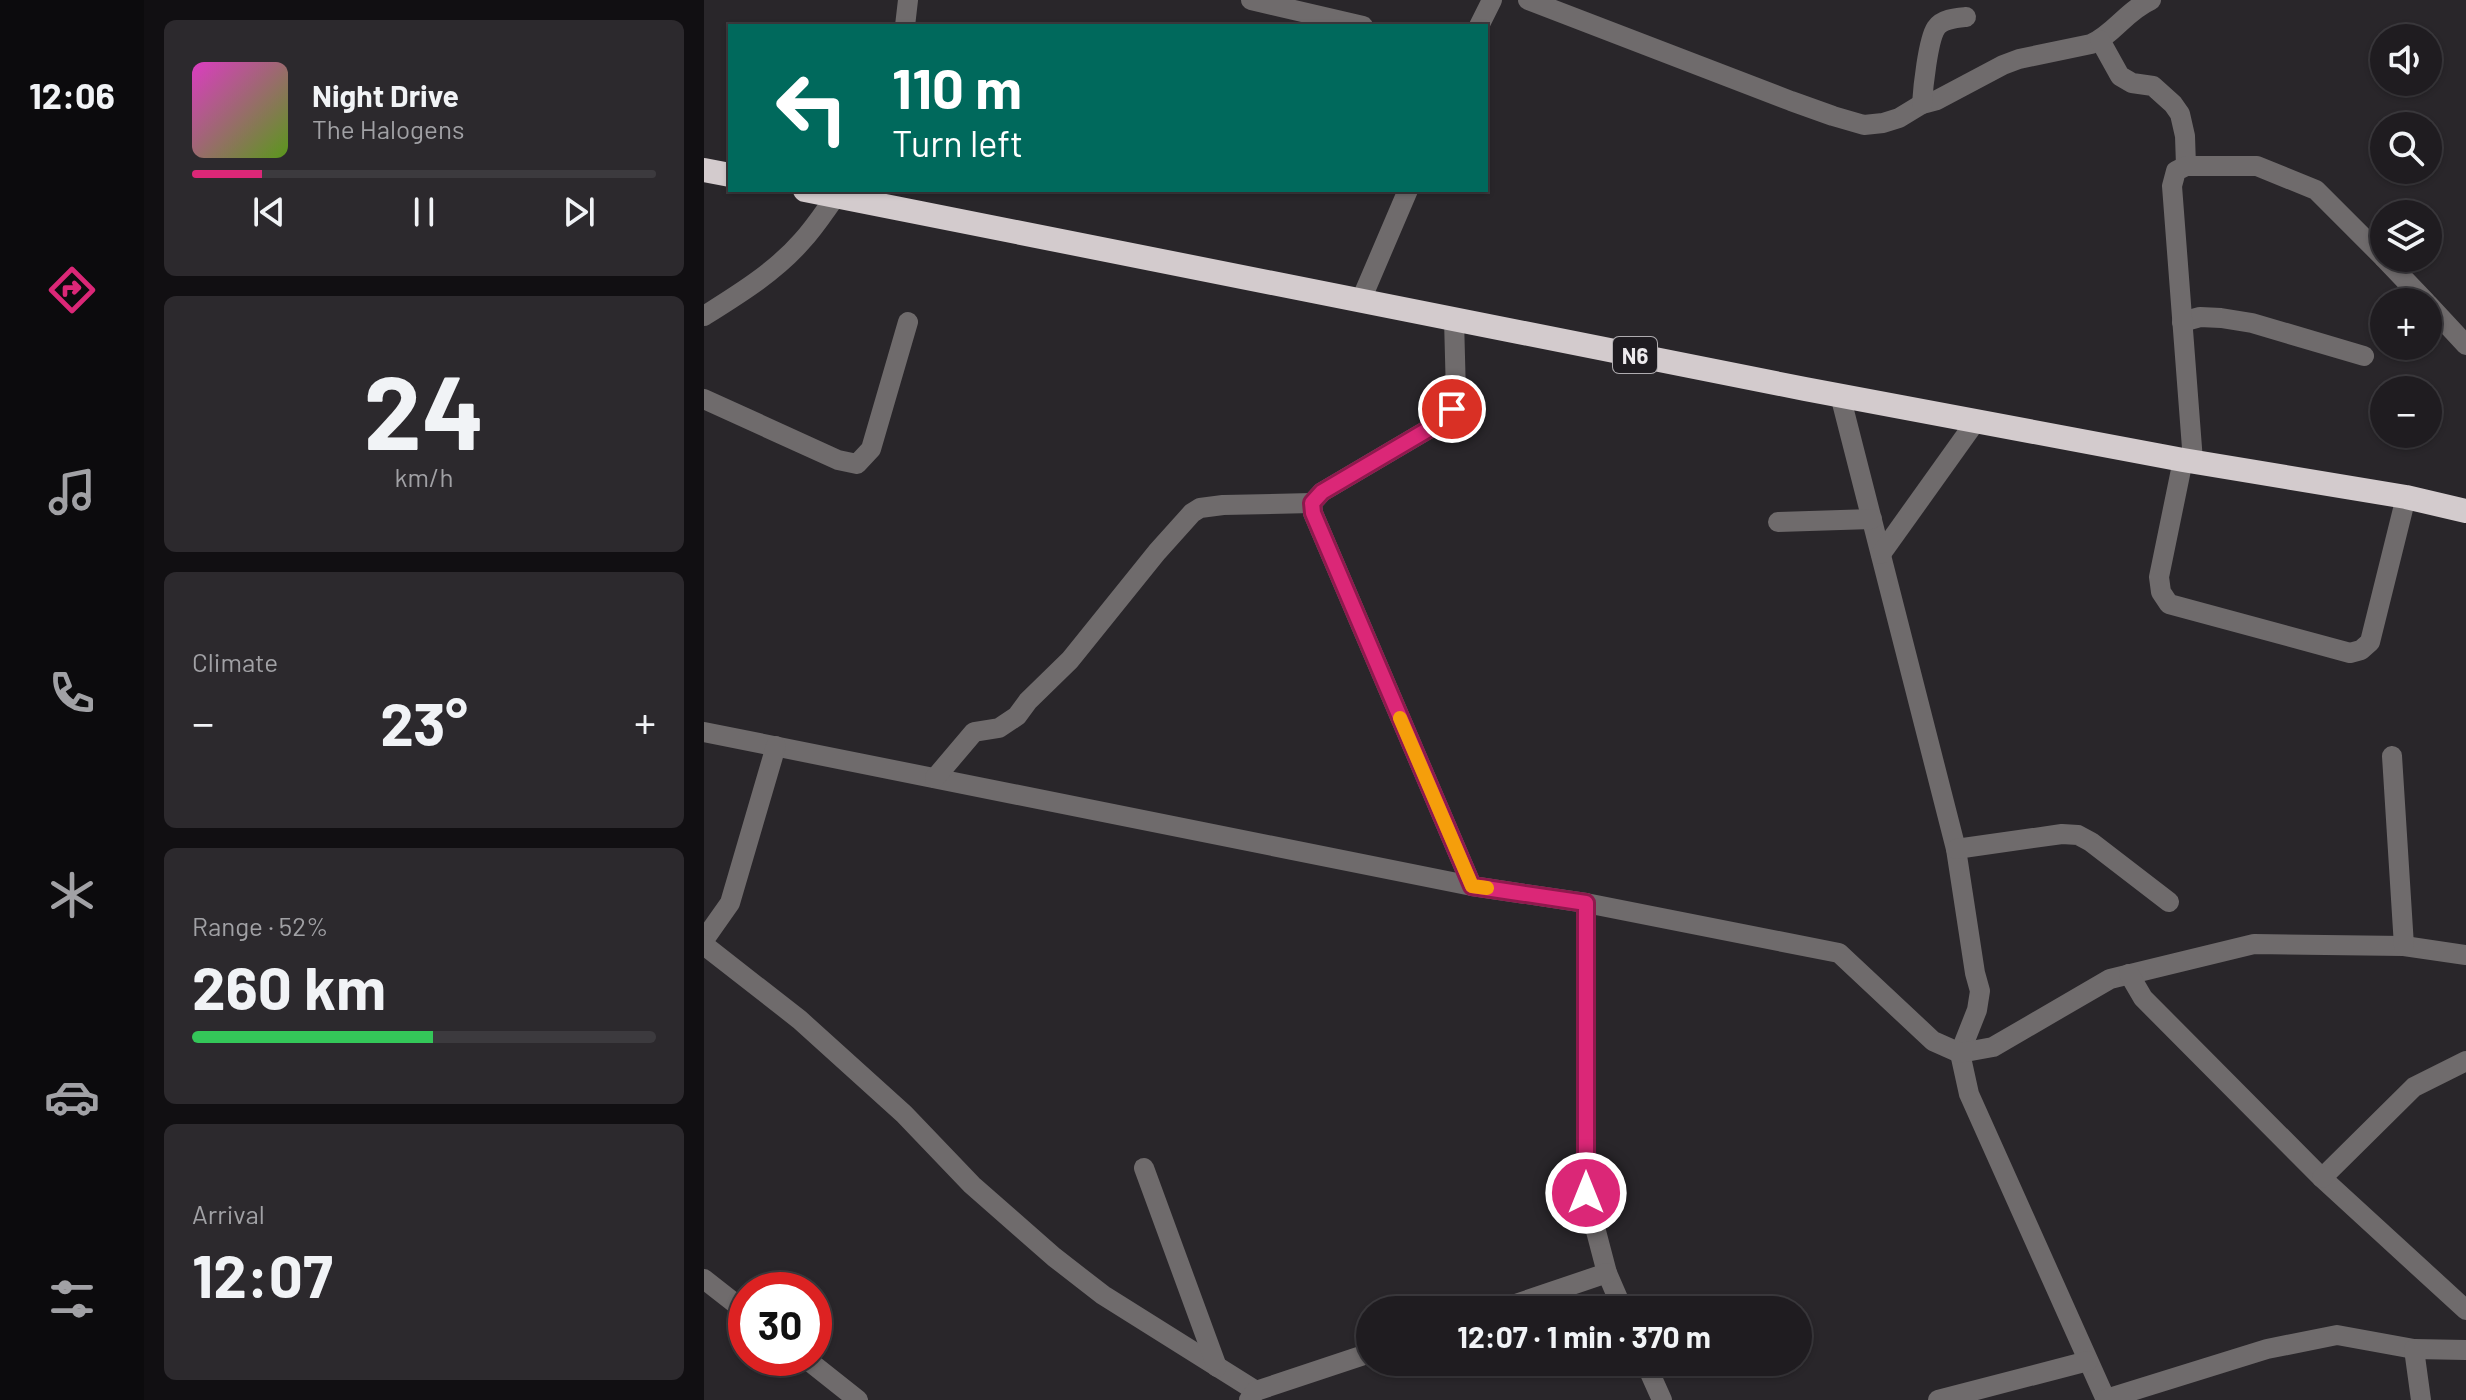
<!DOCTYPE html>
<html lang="en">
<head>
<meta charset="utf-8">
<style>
  body { margin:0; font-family:Barlow,sans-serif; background:#2c292d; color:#f1f3f6; height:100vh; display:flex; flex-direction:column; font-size:30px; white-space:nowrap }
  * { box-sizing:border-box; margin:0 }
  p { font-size:26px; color:#a1a1a5 }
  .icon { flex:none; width:44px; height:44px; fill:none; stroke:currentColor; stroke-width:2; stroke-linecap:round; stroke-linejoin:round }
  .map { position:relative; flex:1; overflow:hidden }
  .sheet { display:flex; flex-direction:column; gap:20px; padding:20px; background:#110f12; width:560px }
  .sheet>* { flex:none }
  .hud { position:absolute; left:24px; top:24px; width:760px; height:168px; border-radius:0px; box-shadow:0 2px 6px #0004,0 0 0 2px #3c3a3e; background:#00695c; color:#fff; overflow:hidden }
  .controls { position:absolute; left:1666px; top:24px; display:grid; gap:16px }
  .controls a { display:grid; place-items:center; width:72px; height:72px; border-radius:50%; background:#1f1c20; box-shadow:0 2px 6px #0004,0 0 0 2px #3c3a3e; font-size:40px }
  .speed { position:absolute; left:24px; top:1272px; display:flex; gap:16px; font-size:40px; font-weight:700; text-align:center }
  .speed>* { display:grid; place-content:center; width:104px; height:104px; border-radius:50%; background:#1f1c20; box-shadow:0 2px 6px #0004,0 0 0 2px #3c3a3e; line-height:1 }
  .speed .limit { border:12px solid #d22; background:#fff; color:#111 }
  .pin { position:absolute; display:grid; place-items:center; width:68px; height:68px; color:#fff; margin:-34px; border:4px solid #fff; border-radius:50%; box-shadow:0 2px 8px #0007 }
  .me { position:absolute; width:88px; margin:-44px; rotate:0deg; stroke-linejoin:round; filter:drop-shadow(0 0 6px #0008) }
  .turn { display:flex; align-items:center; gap:28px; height:168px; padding:0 32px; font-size:36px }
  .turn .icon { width:104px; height:104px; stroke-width:2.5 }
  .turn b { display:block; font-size:56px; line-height:68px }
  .big { font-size:60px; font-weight:700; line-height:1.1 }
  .sheet .card { flex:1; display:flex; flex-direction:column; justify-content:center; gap:12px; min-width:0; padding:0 28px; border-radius:12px; background:#2c292d }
  .sheet .dial { align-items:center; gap:0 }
  .dial b { font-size:104px; line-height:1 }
  .song { display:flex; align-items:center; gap:24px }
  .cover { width:96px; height:96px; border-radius:12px; background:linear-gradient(135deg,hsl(310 70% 55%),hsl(90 70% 35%)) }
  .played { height:8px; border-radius:4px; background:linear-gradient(90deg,#db2777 15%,#3c3a3e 15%) }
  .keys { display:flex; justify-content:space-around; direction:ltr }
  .heat { display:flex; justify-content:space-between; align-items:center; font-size:44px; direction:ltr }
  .charge { height:12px; border-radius:6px; background:linear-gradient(90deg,#34c759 52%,#3c3a3e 0) }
  .trip { position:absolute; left:652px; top:1296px; width:456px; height:80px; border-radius:40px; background:#1f1c20; box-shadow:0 2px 6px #0004,0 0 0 2px #3c3a3e; font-weight:700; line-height:80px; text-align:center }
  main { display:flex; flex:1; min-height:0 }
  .tabs { display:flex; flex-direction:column; width:144px; justify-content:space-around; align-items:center; background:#0c0b0d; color:#a1a1a5 }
  .tabs .icon { width:56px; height:56px }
  .tabs .selected { color:#db2777 }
  .tabs b { font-size:36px; color:#f1f3f6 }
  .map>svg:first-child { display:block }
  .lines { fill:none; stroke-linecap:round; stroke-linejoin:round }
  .minor { stroke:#6f6b6c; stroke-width:20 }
  .highway { stroke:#d3cbcd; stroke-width:24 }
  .route-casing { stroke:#8e194d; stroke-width:20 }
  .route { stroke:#db2777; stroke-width:14 }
  .slow { stroke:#f59e0b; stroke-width:14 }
  .labels { text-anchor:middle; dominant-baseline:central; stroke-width:8; stroke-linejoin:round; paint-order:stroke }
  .shield { fill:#1f1c21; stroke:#afacb0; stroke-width:2 }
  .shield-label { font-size:22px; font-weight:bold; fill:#edeaed }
</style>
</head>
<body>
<main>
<nav class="tabs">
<b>12:06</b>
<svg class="icon selected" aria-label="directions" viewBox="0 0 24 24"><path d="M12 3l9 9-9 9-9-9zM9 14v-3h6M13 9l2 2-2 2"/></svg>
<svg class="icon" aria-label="music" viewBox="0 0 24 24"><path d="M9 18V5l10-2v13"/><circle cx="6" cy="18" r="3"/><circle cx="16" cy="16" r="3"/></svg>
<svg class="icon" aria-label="phone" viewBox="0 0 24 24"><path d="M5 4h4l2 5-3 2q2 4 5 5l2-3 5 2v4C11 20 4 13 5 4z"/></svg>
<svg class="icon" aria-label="climate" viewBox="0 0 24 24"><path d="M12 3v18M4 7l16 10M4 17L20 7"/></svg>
<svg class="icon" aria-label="car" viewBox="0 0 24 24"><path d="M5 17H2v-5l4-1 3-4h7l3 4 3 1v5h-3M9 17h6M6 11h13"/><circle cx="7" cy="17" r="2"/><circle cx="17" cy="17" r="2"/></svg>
<svg class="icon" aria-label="filters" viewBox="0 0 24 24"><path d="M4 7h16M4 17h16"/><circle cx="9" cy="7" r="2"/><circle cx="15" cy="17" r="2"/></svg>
</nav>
<section class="sheet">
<div class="card">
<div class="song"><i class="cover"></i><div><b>Night Drive</b><p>The Halogens</p></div></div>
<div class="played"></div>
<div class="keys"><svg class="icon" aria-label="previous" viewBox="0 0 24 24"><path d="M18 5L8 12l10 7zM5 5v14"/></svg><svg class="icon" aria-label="pause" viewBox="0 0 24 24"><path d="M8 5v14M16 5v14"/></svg><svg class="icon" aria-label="next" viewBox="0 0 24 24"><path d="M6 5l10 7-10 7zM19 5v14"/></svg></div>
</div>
<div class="card dial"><b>24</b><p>km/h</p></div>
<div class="card"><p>Climate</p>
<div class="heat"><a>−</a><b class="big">23°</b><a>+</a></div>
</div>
<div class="card"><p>Range · 52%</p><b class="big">260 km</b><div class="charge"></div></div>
<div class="card"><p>Arrival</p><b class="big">12:07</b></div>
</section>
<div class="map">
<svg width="1762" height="1400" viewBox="0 0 1762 1400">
  <rect width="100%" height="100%" fill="#29262a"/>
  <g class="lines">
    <g class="minor">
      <polyline points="547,0 659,26"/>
      <path d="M824,0l263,101 42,15 31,9 19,-2 16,-5 23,-14 15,-4 66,-35 16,-6 72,-15c23,-10 35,-33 60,-44"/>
      <polyline points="201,26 204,0"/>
      <polyline points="775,26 788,0"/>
      <polyline points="1396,40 1416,76 1428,83 1449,86 1469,104 1476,114 1481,136 1482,166"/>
      <path d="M1218,104c1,-16 6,-64 14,-76 6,-9 20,-10 30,-11"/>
      <polyline points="1680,258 1722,302"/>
      <polyline points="657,300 704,190"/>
      <polyline points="1724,304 1762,345"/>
      <path d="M0,316c35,-22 71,-44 98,-75 13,-14 23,-30 34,-45"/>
      <polyline points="750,319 752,395 748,409 735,423 618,492 608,503 609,513 768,886"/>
      <polyline points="1478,322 1496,317 1517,318 1548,323 1660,356"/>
      <polyline points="1136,395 1252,849 1271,973 1276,991 1273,1010 1256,1053 1265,1094 1402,1400"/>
      <polyline points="0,399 134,460 153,464 167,449 204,322"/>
      <polyline points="1479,460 1455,577 1457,592 1465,604 1646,653 1657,650 1666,642 1702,497"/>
      <polyline points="1489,461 1468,186 1472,171 1482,166 1553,166 1612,190 1680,258"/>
      <polyline points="1074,522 1168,519"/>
      <polyline points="1177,554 1272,421"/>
      <polyline points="0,732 768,886 882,903 1135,953 1229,1041 1256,1053 1289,1047 1406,979 1550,944 1700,946 1762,955"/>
      <polyline points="1688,756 1700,946"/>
      <polyline points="231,778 270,732 295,728 313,716 324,701 366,660 453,552 488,513 496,508 519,505 608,503"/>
      <polyline points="1252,849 1358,834 1374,835 1387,842 1465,902"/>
      <polyline points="882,903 882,1193 903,1273 919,1310"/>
      <polyline points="0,940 26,903 72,746"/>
      <polyline points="0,945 96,1020 200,1114 268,1185 350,1257 399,1295 552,1391"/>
      <polyline points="1425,974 1439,998 1618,1178 1762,1310"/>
      <polyline points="440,1168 513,1367"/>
      <polyline points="1618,1178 1710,1087 1762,1061"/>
      <polyline points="0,1279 42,1312"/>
      <polyline points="794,1310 903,1273"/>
      <polyline points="101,1358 154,1400"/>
      <polyline points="941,1362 958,1400"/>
      <polyline points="1402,1399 1563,1349 1633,1335 1710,1349"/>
      <polyline points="545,1400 552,1391 666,1353"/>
      <polyline points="1234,1400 1384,1361"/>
      <polyline points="1717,1400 1710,1349 1762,1350"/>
    </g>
    <g class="highway">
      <polyline points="0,170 26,175"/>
      <polyline points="101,190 1101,389 1479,460 1702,497 1762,511"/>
    </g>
  </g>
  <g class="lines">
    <defs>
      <polyline id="route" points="748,409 735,423 618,492 608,503 609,513 768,886 882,903 882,1193"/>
    </defs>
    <use href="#route" class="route-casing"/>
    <use href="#route" class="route"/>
    <polyline class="slow" points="696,718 768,886 783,888"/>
  </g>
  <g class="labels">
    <rect class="shield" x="909" y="337" width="44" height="36" rx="6"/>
    <g class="shield-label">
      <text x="931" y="355">N6</text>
    </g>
  </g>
</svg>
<div class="controls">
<a><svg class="icon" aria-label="sound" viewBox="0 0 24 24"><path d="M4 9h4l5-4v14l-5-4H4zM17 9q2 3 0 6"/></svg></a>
<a><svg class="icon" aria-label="search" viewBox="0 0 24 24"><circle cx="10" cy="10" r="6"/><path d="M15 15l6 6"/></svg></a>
<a><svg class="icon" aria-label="layers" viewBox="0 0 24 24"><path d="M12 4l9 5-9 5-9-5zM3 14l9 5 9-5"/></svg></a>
<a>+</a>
<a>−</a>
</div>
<div class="speed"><div class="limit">30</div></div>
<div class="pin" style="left:748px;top:409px;background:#d93025"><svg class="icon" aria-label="arrive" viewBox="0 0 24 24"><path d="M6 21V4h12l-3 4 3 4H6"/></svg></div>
<svg class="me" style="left:882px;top:1193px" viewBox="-20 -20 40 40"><circle r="17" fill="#db2777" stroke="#fff" stroke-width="3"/><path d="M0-11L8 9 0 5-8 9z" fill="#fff"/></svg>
<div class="trip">12:07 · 1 min · 370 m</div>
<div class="hud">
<div class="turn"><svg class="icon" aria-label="left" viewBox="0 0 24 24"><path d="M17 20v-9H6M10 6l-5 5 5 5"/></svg><div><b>110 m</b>Turn left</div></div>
</div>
</div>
</main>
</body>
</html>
